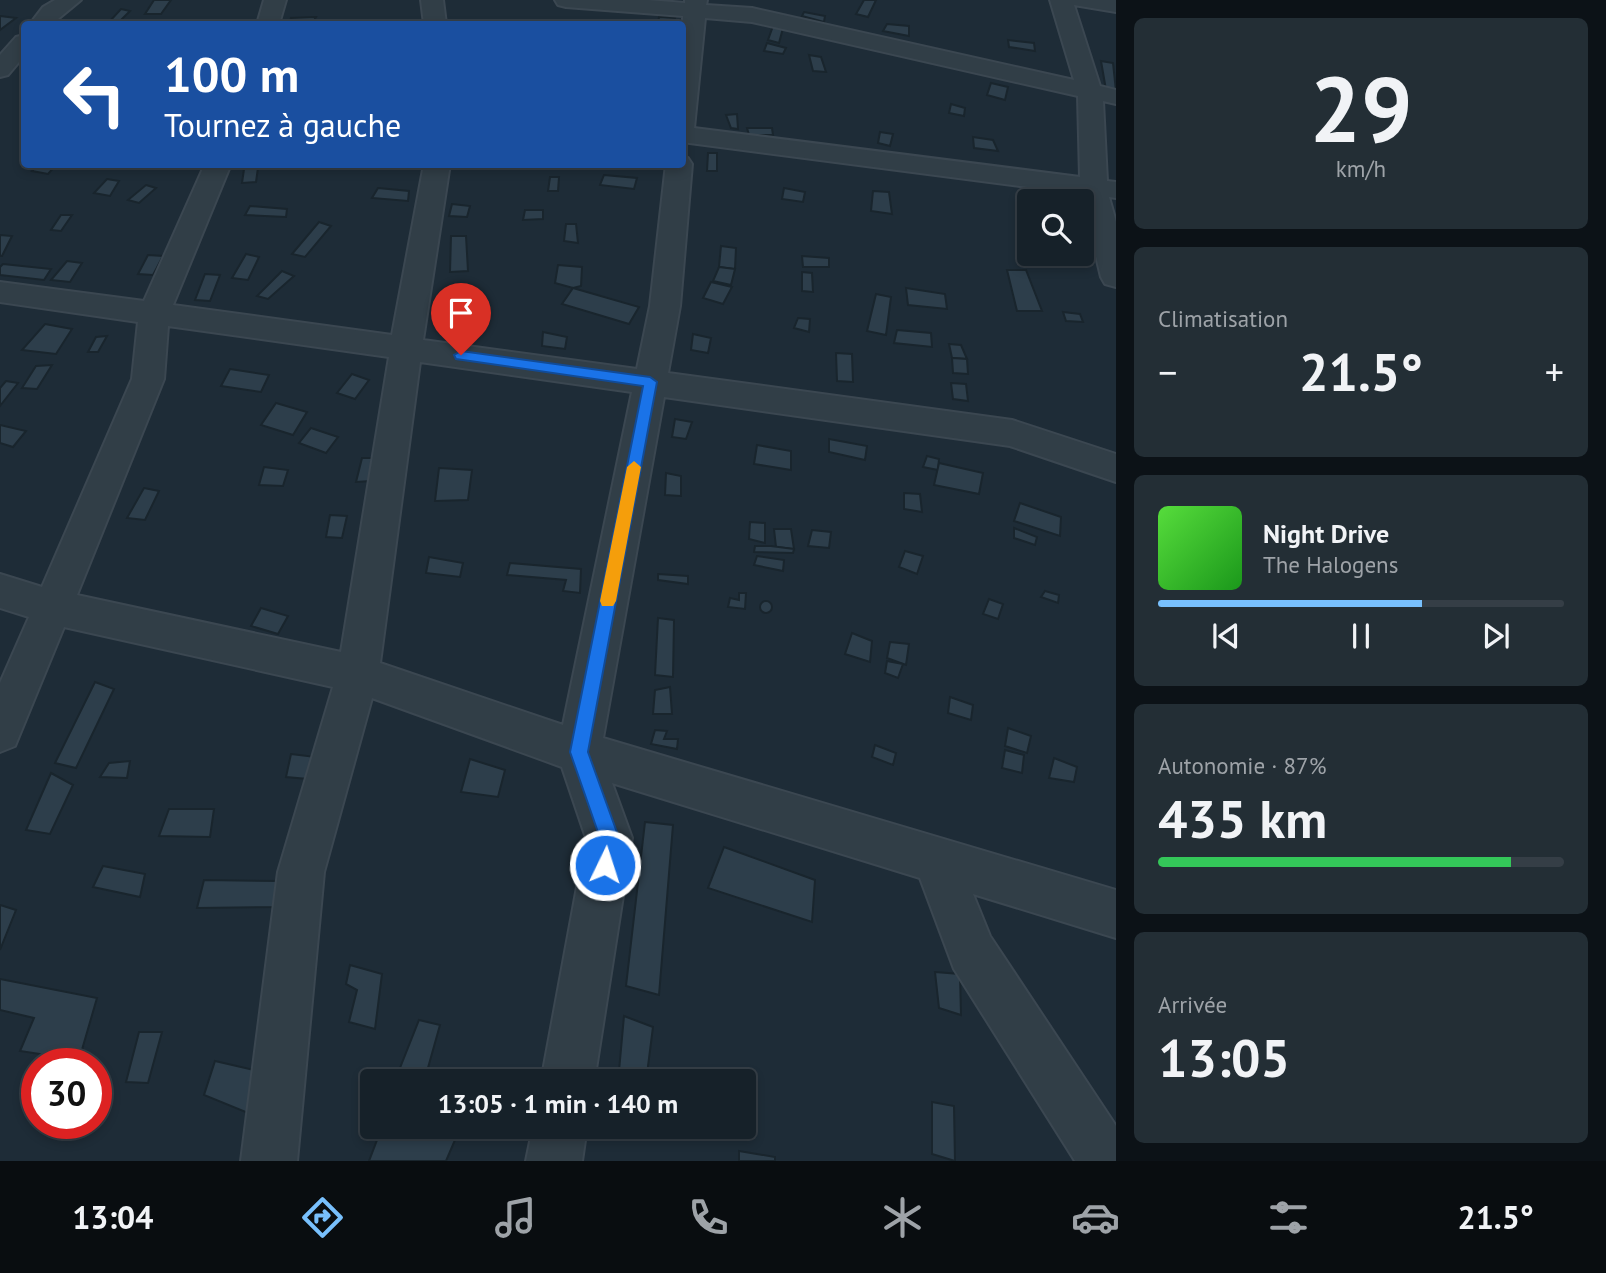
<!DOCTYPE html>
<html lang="fr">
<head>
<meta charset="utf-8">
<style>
  body { margin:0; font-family:"PT Sans",sans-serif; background:#232e35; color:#f1f3f6; height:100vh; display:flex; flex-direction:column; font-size:26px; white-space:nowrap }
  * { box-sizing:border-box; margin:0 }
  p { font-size:23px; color:#9ea3a8 }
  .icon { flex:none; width:38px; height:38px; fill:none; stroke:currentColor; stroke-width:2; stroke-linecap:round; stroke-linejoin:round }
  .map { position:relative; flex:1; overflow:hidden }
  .panel { display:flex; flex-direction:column; gap:18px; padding:18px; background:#0c1217; width:490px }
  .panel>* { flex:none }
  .banner { position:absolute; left:21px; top:21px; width:665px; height:147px; border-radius:7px; box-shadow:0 4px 10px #0003,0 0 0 2px #353e46; background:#1a4fa0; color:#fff; overflow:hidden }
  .fabs { position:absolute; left:1017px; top:189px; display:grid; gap:14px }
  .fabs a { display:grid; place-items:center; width:77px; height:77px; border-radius:7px; background:#162129; box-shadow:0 4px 10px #0003,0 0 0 2px #353e46; font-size:35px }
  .speed { position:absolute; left:21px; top:1048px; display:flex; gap:14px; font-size:35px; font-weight:700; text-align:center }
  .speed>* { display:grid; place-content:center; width:91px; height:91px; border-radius:50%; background:#162129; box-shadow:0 4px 10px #0003,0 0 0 2px #353e46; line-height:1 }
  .speed .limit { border:10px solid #d22; background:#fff; color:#111 }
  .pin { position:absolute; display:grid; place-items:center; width:60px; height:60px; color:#fff; margin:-72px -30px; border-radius:50% 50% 50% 0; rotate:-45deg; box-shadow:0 0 7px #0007 }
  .pin .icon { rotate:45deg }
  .me { position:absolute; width:77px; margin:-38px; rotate:4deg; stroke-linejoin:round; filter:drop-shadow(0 0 5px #0008) }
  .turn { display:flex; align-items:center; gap:24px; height:147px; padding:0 28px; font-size:32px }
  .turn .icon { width:91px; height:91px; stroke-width:2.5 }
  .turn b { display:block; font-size:49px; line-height:60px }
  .big { font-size:52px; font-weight:700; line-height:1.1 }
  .panel .widget { flex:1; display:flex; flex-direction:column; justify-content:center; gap:10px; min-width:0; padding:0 24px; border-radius:10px; background:#232e35 }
  .panel .dial { align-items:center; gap:0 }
  .dial b { font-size:91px; line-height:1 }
  .song { display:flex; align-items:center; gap:21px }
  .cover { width:84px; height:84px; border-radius:10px; background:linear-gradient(135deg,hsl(110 70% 55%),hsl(120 70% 35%)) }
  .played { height:7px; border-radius:4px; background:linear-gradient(90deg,#78c0fd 65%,#353e46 65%) }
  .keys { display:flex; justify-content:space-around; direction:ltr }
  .heat { display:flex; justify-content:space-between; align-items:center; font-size:38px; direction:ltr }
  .charge { height:10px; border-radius:5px; background:linear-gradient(90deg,#34c759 87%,#353e46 0) }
  .trip { position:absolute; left:360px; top:1069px; width:396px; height:70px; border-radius:7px; background:#162129; box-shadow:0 4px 10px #0003,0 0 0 2px #353e46; font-weight:700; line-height:70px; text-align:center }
  .menu { display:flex; height:112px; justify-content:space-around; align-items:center; background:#090d10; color:#9ea3a8 }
  .menu .icon { width:49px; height:49px }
  .menu .current { color:#78c0fd }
  .menu b { font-size:32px; color:#f1f3f6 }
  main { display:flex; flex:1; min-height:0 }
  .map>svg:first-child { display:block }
  .building { fill:#2d3e4b; stroke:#19252d; stroke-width:2 }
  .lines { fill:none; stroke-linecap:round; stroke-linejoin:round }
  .minor-casing { stroke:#3b4751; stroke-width:4 }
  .minor { fill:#313e47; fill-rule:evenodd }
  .route { fill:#1a73e8; stroke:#114b97; stroke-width:2 }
  .slow { fill:#f59e0b }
</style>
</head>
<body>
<main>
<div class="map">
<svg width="1116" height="1161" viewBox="0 0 1116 1161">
  <rect width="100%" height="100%" fill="#1e2c37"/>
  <g class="building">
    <polygon points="154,0 171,0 161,14 145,14"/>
    <polygon points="864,0 876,0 868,17 856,14"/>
    <polygon points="121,9 130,11 119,22 109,22"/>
    <polygon points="804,12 825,16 824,22 802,16"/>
    <polygon points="0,16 16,18 0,30"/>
    <polygon points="316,17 312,24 289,24 291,18"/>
    <polygon points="659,17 675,18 675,24 658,24"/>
    <polygon points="887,24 909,26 909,36 883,31"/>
    <polygon points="773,26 783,28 779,43 768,40"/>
    <polygon points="1008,40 1034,43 1035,51 1009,47"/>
    <polygon points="767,43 786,48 783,54 764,51"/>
    <polygon points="809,55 821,57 826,72 813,71"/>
    <polygon points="1101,61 1113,63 1116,91 1106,90"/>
    <polygon points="991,83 1008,87 1005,100 987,95"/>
    <polygon points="951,104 965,108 964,116 949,113"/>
    <polygon points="737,114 738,129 731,128 726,115"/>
    <polygon points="747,128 772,128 773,135 749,135"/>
    <polygon points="880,132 893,134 890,146 878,143"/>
    <polygon points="973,137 993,140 998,151 974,148"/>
    <polygon points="708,153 717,153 717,171 707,171"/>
    <polygon points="38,164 57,164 48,174 32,171"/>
    <polygon points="258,168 256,182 242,183 244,169"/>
    <polygon points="604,175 637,178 634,189 600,185"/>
    <polygon points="550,177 559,177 558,191 548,191"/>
    <polygon points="107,179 119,181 110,196 94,193"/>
    <polygon points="146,185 156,188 139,203 128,200"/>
    <polygon points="378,188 409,191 408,201 372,198"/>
    <polygon points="784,188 805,192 803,202 782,199"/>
    <polygon points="873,191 889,192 892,214 871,211"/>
    <polygon points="1034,196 1075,201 1034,201"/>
    <polygon points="452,204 470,206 467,217 449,216"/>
    <polygon points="250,206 287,209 286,217 245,215"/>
    <polygon points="525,210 543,210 543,219 523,220"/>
    <polygon points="61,215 72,215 61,231 51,230"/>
    <polygon points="319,222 331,226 305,257 292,254"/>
    <polygon points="566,224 576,224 578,243 564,241"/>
    <polygon points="0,235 12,236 2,256 0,256"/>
    <polygon points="451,236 466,236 468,271 450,272"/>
    <polygon points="721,246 736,248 735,269 719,267"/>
    <polygon points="246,254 259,257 248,280 232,278"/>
    <polygon points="148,255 163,256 153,275 138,274"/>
    <polygon points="802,256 829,258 829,267 803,267"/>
    <polygon points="67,261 82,263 70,282 51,280"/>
    <polygon points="3,264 51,269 44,280 0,275 0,267"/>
    <polygon points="558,265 582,267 581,286 573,288 555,283"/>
    <polygon points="719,267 735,269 731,285 713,281"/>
    <polygon points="1007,270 1026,270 1042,311 1017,311"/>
    <polygon points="282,271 294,276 268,299 257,296"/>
    <polygon points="802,272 812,273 813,292 802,291"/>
    <polygon points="205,274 220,275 210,301 195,300"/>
    <polygon points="711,282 732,287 723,304 703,298"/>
    <polygon points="573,288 639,307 629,324 562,304"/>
    <polygon points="906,288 945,294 947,309 908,305"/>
    <polygon points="876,294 891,297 886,335 867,331"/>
    <polygon points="1063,312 1080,314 1083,322 1066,321"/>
    <polygon points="798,318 810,319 809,332 794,328"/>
    <polygon points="45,324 72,329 56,354 22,350"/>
    <polygon points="897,330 931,333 932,347 894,343"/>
    <polygon points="543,332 567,337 565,349 542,346"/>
    <polygon points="693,334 711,338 708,353 691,350"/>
    <polygon points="107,336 98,352 88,352 96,337"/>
    <polygon points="949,344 961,345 967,359 952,358"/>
    <polygon points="836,353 852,354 853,382 837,381"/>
    <polygon points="952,358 967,359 968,374 953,373"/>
    <polygon points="52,365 37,389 22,388 36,366"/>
    <polygon points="230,369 269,375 261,392 221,386"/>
    <polygon points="352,374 369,380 355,399 337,393"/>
    <polygon points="6,381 18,383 0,406 0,388"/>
    <polygon points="951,383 966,384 968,401 953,399"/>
    <polygon points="276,403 307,412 293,435 261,425"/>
    <polygon points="675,419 692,422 686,439 672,437"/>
    <polygon points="0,425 26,431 13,447 0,443"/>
    <polygon points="311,428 338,437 326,453 299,443"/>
    <polygon points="829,439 867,446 865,460 829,452"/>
    <polygon points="757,445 791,451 791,470 754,464"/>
    <polygon points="927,456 939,459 938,470 923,467"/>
    <polygon points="362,458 376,458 371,481 356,482"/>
    <polygon points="939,463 983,473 979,494 934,485"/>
    <polygon points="264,467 288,470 283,486 259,485"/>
    <polygon points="439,468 472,470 468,500 435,501"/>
    <polygon points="666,473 681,476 681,496 665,495"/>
    <polygon points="144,488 159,491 145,520 127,518"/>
    <polygon points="904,493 920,494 922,512 904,509"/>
    <polygon points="1020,503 1061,517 1060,536 1014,521"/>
    <polygon points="330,515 347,516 342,538 326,537"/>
    <polygon points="750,522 765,523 765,543 749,539"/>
    <polygon points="1014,528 1037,537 1035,545 1014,538"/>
    <polygon points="774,529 791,529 794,549 776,547"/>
    <polygon points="812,530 831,532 829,548 808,546"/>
    <polygon points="755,546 771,546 794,549 793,553 754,552"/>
    <polygon points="905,551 923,556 917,574 899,567"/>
    <polygon points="757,556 784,560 783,571 754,565"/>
    <polygon points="429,557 463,563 460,577 426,573"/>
    <polygon points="510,563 581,569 580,593 563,591 566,580 507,575"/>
    <polygon points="658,574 688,576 688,584 658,580"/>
    <polygon points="1045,591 1059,595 1058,603 1041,597"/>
    <polygon points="739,593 746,593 745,609 728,607 730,598 739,600"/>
    <polygon points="989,599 1003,604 998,619 983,614"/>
    <circle cx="766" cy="607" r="6"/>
    <polygon points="261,608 288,616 278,634 251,626"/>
    <polygon points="658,618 674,620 673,677 655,675"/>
    <polygon points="852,633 872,641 870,662 845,654"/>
    <polygon points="890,642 909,644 906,665 887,658"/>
    <polygon points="887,661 903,664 898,678 885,673"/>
    <polygon points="95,682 114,689 76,768 55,763"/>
    <polygon points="670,687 672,714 653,714 655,690"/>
    <polygon points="950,697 973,705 971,720 948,713"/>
    <polygon points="1008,728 1031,736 1027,753 1005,746"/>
    <polygon points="655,730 667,731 664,739 678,739 677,749 651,744"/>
    <polygon points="875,745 896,753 893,765 872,757"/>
    <polygon points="1005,750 1024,755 1022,773 1002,768"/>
    <polygon points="291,754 324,758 319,780 286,777"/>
    <polygon points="1054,758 1077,767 1074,782 1049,778"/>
    <polygon points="470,759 505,770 498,797 461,792"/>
    <polygon points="130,761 127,778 100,777 109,763"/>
    <polygon points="51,773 73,785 50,834 26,830"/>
    <polygon points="169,809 214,809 210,837 159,836"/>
    <polygon points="645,822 673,825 659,995 626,986"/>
    <polygon points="724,847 815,880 812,922 708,888"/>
    <polygon points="103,866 145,874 140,897 93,887"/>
    <polygon points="204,880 279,881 276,907 197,908"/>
    <polygon points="0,905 16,910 0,950"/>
    <polygon points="350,965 382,974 375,1029 349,1022 357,990 346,984"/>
    <polygon points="935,972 960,974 961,1015 939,1008"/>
    <polygon points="0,979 97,998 79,1060 20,1051 34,1018 0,1010"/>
    <polygon points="624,1016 653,1027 646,1082 618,1082"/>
    <polygon points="419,1020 440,1025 424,1082 405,1082 396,1078"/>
    <polygon points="139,1032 162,1032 148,1083 126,1082"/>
    <polygon points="215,1061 262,1072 248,1113 204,1095"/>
    <polygon points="932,1102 954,1106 955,1161 932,1154"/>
    <polygon points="382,1127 445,1127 458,1133 446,1161 369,1161"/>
    <polygon points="614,1127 640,1127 639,1135 614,1133"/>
    <polygon points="739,1151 775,1157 775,1161 739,1161"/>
  </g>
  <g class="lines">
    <defs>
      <g id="minor">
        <polygon points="55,0 81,0 52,24 30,24 43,7"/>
        <polygon points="264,0 286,0 279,24 257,24"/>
        <polygon points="421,0 443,0 446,24 424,24"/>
        <path d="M555,0h93l37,3v-3h22l-1,5 46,3 322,72 -24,-80h66v12l-42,-7 26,81 16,4v14l-13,-3 4,80 9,1v16l-7,-1 7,25v65l-11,-3 -4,-7 -20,-83 -399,-52 1,-126 -117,-9 -8,-2zM705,18l47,4 326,74 2,81 -386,-49z"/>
        <polygon points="24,35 24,56 8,75 0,77 0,55 16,37"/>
        <path d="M682,157l6,1 4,6 -12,142 -12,67 344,47 104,34v28l-106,-36 -346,-49 -61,341 513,152v48l-143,-44 17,42 126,190v35h-41l-121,-192 -34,-91 -308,-95 20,55 -38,244h-53l45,-244 -24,-71 -190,-69 -48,174 -27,289h-56l37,-289 55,-185 -269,-60 -49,119 -15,6v-69l29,-66 -29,-9v-34l42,13 90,-208 6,-57 -138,-20v-20l144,19 61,-137h26l-58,141 219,30 32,-171h26l-27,176 214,29 13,-63 16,-142h16zM168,326l221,31 -48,295 -264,-57 87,-216zM420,362l212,30 -69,333 -183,-62z"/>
        <polygon points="533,1127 587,1127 582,1161 526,1161"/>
      </g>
    </defs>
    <use href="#minor" class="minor-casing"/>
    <use href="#minor" class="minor"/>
  </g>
  <polygon class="route" points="461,351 650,377 657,382 588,752 619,838 611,872 605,875 598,872 595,865 600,838 570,752 643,386 456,359 454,355"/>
  <polygon class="slow" points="634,461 641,467 616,601 613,606 602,606 600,601 627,467"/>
</svg>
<div class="fabs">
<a><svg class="icon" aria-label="search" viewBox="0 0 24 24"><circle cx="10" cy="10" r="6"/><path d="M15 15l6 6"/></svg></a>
</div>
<div class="speed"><div class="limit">30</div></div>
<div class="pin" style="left:461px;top:355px;background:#d93025"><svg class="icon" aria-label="arrive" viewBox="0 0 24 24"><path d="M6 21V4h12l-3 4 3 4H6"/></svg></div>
<svg class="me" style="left:605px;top:865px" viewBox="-20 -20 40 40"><circle r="17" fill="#1a73e8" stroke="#fff" stroke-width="3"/><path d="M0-11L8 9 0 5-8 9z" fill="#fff"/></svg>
<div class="trip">13:05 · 1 min · 140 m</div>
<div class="banner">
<div class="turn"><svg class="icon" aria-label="left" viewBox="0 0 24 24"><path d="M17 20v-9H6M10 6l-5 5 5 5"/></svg><div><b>100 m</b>Tournez à gauche</div></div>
</div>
</div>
<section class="panel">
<div class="widget dial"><b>29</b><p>km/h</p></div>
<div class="widget"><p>Climatisation</p>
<div class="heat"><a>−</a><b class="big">21.5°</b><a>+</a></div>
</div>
<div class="widget">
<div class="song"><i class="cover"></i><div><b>Night Drive</b><p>The Halogens</p></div></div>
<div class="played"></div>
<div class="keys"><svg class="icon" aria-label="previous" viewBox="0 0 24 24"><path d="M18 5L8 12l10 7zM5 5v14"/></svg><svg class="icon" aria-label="pause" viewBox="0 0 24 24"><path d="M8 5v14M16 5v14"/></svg><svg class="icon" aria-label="next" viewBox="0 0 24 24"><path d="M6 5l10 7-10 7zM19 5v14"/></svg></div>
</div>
<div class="widget"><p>Autonomie · 87%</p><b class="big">435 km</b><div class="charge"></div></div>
<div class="widget"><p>Arrivée</p><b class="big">13:05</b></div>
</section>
</main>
<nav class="menu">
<b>13:04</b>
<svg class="icon current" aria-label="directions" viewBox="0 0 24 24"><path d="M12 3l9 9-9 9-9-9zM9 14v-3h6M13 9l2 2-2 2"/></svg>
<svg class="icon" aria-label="music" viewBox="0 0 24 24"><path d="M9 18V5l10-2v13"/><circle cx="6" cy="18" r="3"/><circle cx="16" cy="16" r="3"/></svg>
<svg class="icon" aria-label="phone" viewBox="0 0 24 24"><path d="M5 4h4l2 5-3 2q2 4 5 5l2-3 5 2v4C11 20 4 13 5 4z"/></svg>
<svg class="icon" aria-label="climate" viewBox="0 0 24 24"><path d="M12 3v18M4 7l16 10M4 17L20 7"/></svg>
<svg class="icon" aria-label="car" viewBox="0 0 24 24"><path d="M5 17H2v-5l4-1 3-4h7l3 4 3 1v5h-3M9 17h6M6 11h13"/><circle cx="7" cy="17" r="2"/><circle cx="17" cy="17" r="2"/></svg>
<svg class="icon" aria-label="filters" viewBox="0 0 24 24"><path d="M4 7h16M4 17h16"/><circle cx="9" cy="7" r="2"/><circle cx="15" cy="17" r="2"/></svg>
<b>21.5°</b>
</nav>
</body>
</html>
